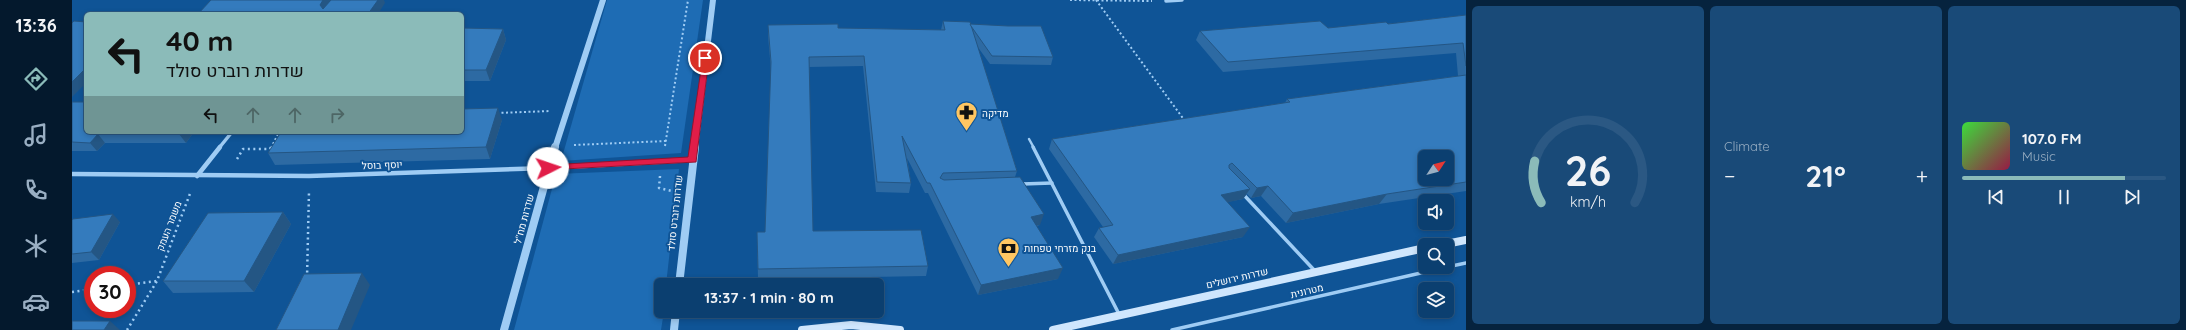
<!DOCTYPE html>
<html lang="en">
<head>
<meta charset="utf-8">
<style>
  body { margin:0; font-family:Quicksand,Heebo,sans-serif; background:#194a78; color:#f1f3f6; height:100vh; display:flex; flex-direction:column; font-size:15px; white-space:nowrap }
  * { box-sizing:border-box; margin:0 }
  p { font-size:13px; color:#9aafc3 }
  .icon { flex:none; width:22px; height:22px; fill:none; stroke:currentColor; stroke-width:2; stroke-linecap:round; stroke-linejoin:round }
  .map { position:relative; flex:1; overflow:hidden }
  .sheet { display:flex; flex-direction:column; gap:6px; padding:6px; background:#06233e; width:720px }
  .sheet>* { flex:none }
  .guide { position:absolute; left:12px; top:12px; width:380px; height:122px; border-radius:6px; box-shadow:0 2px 6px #0003,0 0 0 1px #2b5883; background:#8bbbb9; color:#111; overflow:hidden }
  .needle { width:26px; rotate:54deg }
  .buttons { position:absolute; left:1346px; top:150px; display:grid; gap:8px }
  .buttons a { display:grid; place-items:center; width:36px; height:36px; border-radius:6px; background:#0b3f70; box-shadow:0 2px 6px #0003,0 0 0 1px #2b5883; font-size:20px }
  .speed { position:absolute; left:12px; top:266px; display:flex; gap:8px; font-size:20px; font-weight:700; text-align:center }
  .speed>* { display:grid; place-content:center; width:52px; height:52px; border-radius:50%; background:#0b3f70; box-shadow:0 2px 6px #0003,0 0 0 1px #2b5883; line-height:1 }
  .speed .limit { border:6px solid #d22; background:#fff; color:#111 }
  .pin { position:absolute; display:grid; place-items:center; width:34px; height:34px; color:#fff; margin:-17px; border:2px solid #fff; border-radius:50%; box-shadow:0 1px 4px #0007 }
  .me { position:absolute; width:44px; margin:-22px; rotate:86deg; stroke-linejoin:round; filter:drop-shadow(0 0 3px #0008) }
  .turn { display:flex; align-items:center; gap:14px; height:84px; padding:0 16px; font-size:18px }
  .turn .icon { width:52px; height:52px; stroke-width:2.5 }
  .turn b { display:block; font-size:28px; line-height:34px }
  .lanes { display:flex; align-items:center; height:38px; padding:0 16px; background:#0003; justify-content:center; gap:20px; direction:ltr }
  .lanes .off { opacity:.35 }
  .big { font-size:30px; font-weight:800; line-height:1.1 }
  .sheet .tile { flex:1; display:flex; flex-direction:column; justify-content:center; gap:6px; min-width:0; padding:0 14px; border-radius:6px; background:#194a78 }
  .sheet .dial { align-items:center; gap:0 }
  .dial svg { height:104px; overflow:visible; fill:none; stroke:#2b5883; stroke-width:7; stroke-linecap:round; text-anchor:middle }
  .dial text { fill:#f1f3f6; stroke:none }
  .song { display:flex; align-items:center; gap:12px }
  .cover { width:48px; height:48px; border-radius:6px; background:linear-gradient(135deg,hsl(120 70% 55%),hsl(340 70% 35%)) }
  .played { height:4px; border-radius:2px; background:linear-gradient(90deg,#8bbbb9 80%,#2b5883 80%) }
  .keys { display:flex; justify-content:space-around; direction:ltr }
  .heat { display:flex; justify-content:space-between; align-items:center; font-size:22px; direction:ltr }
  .sheet .tiles { flex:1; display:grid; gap:6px; grid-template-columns:repeat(3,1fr) }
  .trip { position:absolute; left:582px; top:278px; width:230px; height:40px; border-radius:6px; background:#0b3f70; box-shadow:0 2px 6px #0003,0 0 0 1px #2b5883; font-weight:800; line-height:40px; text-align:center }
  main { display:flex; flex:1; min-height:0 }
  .menu { display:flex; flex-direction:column; width:72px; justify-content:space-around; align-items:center; background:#04192d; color:#9aafc3 }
  .menu .icon { width:28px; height:28px }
  .menu .current { color:#8bbbb9 }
  .menu b { font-size:18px; color:#f1f3f6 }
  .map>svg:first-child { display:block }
  .green { fill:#1e6cb4 }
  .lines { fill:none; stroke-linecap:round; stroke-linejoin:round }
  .path-far1 { stroke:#9fccf4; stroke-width:2; stroke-dasharray:2 2.5; stroke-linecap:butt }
  .path { stroke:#9fccf4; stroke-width:2.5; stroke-dasharray:2 3.5; stroke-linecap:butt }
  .service-far1 { stroke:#9fccf4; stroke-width:2.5 }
  .service { stroke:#9fccf4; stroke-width:3.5 }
  .minor-far1 { stroke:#9fccf4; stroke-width:3.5 }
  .minor { stroke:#9fccf4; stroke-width:4.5 }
  .tertiary-far1 { stroke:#9fccf4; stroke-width:6 }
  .tertiary { stroke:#9fccf4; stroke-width:8 }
  .secondary { stroke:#cfe6fd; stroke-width:8 }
  .wall { fill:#2d6aa3 }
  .shaded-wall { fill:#245684 }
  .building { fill:#347bbd; stroke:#245684; fill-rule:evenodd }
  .route { fill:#e11d48; stroke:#92132f }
  .labels { text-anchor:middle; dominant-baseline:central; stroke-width:4; stroke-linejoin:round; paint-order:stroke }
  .poi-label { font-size:10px; fill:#fff; stroke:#0f5496; text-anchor:start }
  .street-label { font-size:10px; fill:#fff; stroke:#0f5496 }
</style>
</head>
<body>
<main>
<nav class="menu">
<b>13:36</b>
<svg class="icon current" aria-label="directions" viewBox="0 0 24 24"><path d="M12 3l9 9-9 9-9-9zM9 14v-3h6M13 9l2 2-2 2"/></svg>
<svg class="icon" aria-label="music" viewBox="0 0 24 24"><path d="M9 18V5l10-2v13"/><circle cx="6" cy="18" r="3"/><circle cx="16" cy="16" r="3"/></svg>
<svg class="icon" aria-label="phone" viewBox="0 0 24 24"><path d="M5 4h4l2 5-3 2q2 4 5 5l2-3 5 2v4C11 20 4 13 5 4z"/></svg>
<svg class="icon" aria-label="climate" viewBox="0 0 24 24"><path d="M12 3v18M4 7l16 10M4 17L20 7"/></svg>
<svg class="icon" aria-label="car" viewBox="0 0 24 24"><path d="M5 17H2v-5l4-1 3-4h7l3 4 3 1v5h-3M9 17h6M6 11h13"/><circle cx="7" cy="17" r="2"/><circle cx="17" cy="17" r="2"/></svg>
</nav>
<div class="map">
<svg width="1394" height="330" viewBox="0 0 1394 330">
  <rect width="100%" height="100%" fill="#0f5496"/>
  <g class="green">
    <polygon points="535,0 631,0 609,153 489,161"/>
    <polygon points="607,169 594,285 589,285 589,311 592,311 589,330 442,330 484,174"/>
  </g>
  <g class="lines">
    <g class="path-far1">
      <polyline points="998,0 1080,1"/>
      <polyline points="1024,0 1113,121"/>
      <polyline points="425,113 478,111"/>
      <polyline points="502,145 594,141"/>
      <polyline points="593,146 616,0"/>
      <polyline points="199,148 207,132"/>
    </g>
    <g class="path">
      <polyline points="165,159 171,149 198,149 199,147"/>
      <polyline points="588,176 587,188 600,191"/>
      <polyline points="235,278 237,191"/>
      <polyline points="55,285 85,281"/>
      <polyline points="0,292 21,289"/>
      <polyline points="55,330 85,281 119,191"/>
    </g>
    <polyline class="service-far1" points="957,139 962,148"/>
    <g class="service">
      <polyline points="961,147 1047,314"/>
      <polyline points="950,184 980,183"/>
      <polyline points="1171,194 1243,271"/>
      <polyline points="1375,267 1394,263"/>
      <polyline points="1100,330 1375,267"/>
    </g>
    <g class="minor-far1">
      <polyline points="1094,1 1110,0"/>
      <polyline points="147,148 160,132"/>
    </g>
    <g class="minor">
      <polyline points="0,174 237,176 476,168 620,160"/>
      <polyline points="125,176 148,147"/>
    </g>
    <g class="tertiary-far1">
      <polyline points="483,148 531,0"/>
      <polyline points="623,148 641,0"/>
    </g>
    <g class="tertiary">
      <polyline points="607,285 623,147"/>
      <polyline points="432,330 483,147"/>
      <polyline points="602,330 604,311"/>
    </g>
    <g class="secondary">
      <polyline points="1369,245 1394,240"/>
      <polyline points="730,330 779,325 828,330"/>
      <polyline points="981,330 1353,248"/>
    </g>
  </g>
  <g class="wall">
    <polygon points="1394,15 1394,191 1307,204 1214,223 1189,196 1179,198 1175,194 1171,199 1155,202 1171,237 1041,264 1022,237 1027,228 1031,227 977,149 980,139 1213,103 1215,99 1386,76 1384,53 1151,72 1124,40 1128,31 1256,28 1316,24"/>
    <polygon points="871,21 898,24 981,57 979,65 918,64 905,46 945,171 943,177 968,225 965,226 986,279 906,295 856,193 853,193 835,158 839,183 837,193 804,192 791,66 737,67 741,231 856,266 854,276 686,279 685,232 693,232 699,70 696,36 696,25 766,28 869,30"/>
    <polygon points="390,28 431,29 434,40 418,81 390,81"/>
    <polygon points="0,102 122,132 114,143 33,143 25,151 0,151"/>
    <polygon points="430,120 418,159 203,165 196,153"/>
    <polygon points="211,212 219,224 182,292 101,293 91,281"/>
    <polygon points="0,220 48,222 27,260 0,263"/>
  </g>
  <g class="shaded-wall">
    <polygon points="251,0 259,0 252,13 248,5"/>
    <polygon points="306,0 312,0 313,3 306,14 296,14"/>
    <polygon points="431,29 434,40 418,81 414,70"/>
    <polygon points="14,68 14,83 0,97 0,82"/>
    <polygon points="426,108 430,120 418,159 414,147"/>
    <polygon points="109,132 122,132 114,143 107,134"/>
    <polygon points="26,134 33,143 25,151 18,143"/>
    <polygon points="1196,186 1189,196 1179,198 1185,188"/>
    <polygon points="1178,189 1171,199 1143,205 1149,195"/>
    <polygon points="1315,194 1307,204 1214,223 1221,213"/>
    <polygon points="211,212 219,224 182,292 172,281"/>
    <polygon points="41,214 48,222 27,260 19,252"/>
    <polygon points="972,214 968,225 955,227 959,217"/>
    <polygon points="1178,227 1171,237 1041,264 1046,255"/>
    <polygon points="991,268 986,279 906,295 909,285"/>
    <polygon points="290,273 298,285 279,330 266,330"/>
    <polygon points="38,321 48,330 32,330"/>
  </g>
  <g class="building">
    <polygon points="139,0 251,0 248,5 251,9 259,0 306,0 296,14 126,14"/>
    <polygon points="1394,15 1394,66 1391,43 1156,62 1128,31 1248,21 1256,28 1314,22 1316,24"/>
    <polygon points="2,21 14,22 14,68 0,82 0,23"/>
    <polygon points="871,21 898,22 945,171 871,173 868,178 872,180 948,177 972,214 959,217 991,268 909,285 858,183 855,183 830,136 839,183 805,182 792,56 737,57 741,231 849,230 856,266 686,269 685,232 693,232 699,62 696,25 766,24 766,28 873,30"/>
    <polygon points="898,24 936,26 969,26 981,57 920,56 899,26"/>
    <polygon points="390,28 431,29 414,70 390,70"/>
    <path d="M1394,75v107l-79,12 -94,19 -25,-27 -11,2 -25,-25 -3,2v3l21,21 -29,6 29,32 -132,28 -19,-27 14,-3 -61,-86 238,-37 -3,-3zM1353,157h22v22h-22z"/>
    <polygon points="0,102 14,102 14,132 109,132 107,134 26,134 18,143 0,142"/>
    <polygon points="426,108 414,147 196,153 209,132 390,132 390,109"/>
    <polygon points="211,212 172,281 91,281 136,213"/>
    <polygon points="41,214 19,252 0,254 0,220 1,219"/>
    <polygon points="290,273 266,330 204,330 232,274"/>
    <polygon points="0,321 38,321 32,330 0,330"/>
  </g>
  <polygon class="route" points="631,56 637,58 624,162 473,170 473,166 476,165 616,157"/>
  <defs>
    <symbol id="pharmacy-pin" viewBox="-11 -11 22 30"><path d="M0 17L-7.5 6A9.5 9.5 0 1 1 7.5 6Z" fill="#ffc662" stroke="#0f5496"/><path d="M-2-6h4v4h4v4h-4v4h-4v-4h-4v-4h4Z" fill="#111"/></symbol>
    <symbol id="bank-pin" viewBox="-11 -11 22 30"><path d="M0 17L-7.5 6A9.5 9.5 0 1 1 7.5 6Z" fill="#ffc662" stroke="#0f5496"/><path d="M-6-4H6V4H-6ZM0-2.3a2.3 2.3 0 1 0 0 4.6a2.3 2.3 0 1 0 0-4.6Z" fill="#111"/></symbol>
  </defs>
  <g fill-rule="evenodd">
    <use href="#pharmacy-pin" x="882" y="100" width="25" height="34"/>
    <use href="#bank-pin" x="924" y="236" width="25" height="34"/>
  </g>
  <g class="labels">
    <g class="poi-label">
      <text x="910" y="113">מדיקה</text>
      <text x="952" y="248">בנק מזרחי טפחות</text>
    </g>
    <g class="street-label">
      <text transform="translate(310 165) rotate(-2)">יוסף בוסל</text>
      <text transform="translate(603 213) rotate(-84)">שדרות רוברט סולד</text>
      <text transform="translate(452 219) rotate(-75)">שדרות מח"ל</text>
      <text transform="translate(97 226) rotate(-69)">משמר העמק</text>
      <text transform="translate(1165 278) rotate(-13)">שדרות ירושלים</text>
      <text transform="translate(1235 291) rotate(-13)">מטרונית</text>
    </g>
  </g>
</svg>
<div class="buttons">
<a><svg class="needle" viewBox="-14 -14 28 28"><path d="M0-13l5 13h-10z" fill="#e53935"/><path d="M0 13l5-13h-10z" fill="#9aafc3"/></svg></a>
<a><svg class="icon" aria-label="sound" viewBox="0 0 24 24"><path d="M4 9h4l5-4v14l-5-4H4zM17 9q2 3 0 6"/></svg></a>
<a><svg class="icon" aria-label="search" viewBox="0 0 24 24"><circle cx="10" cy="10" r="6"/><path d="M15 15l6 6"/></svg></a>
<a><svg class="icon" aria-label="layers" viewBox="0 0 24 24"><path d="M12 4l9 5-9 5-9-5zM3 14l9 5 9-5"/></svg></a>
</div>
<div class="speed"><div class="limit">30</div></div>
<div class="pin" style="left:633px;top:58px;background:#d93025"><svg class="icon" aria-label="arrive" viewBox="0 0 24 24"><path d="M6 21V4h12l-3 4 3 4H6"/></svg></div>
<svg class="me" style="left:476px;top:168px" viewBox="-20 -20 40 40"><circle r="19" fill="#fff"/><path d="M0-13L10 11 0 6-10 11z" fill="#e11d48"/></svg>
<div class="trip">13:37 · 1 min · 80 m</div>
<div class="guide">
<div class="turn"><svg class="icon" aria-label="left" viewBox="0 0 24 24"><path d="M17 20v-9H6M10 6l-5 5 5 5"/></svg><div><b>40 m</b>שדרות רוברט סולד</div></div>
<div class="lanes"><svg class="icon" aria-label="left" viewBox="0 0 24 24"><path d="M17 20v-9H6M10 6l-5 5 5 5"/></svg><svg class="icon off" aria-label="ahead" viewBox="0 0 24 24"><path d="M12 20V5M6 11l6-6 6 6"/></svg><svg class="icon off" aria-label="ahead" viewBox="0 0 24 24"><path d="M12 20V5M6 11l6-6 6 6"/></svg><svg class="icon off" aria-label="right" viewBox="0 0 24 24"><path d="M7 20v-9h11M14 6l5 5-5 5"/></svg></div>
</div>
</div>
<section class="sheet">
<div class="tiles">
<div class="tile dial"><svg viewBox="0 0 100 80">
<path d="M14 69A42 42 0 1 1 86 69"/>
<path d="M14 69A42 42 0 0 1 9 37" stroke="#8bbbb9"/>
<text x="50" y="56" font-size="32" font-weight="700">26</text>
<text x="50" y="72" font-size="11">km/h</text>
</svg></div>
<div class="tile"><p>Climate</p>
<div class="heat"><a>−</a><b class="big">21°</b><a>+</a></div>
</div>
<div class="tile">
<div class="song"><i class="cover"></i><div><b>107.0 FM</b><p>Music</p></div></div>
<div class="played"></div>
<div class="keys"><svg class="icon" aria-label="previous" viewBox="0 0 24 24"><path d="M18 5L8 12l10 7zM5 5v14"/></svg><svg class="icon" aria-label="pause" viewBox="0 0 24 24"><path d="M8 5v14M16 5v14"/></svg><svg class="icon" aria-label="next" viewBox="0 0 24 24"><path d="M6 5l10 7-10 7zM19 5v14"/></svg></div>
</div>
</div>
</section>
</main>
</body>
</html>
